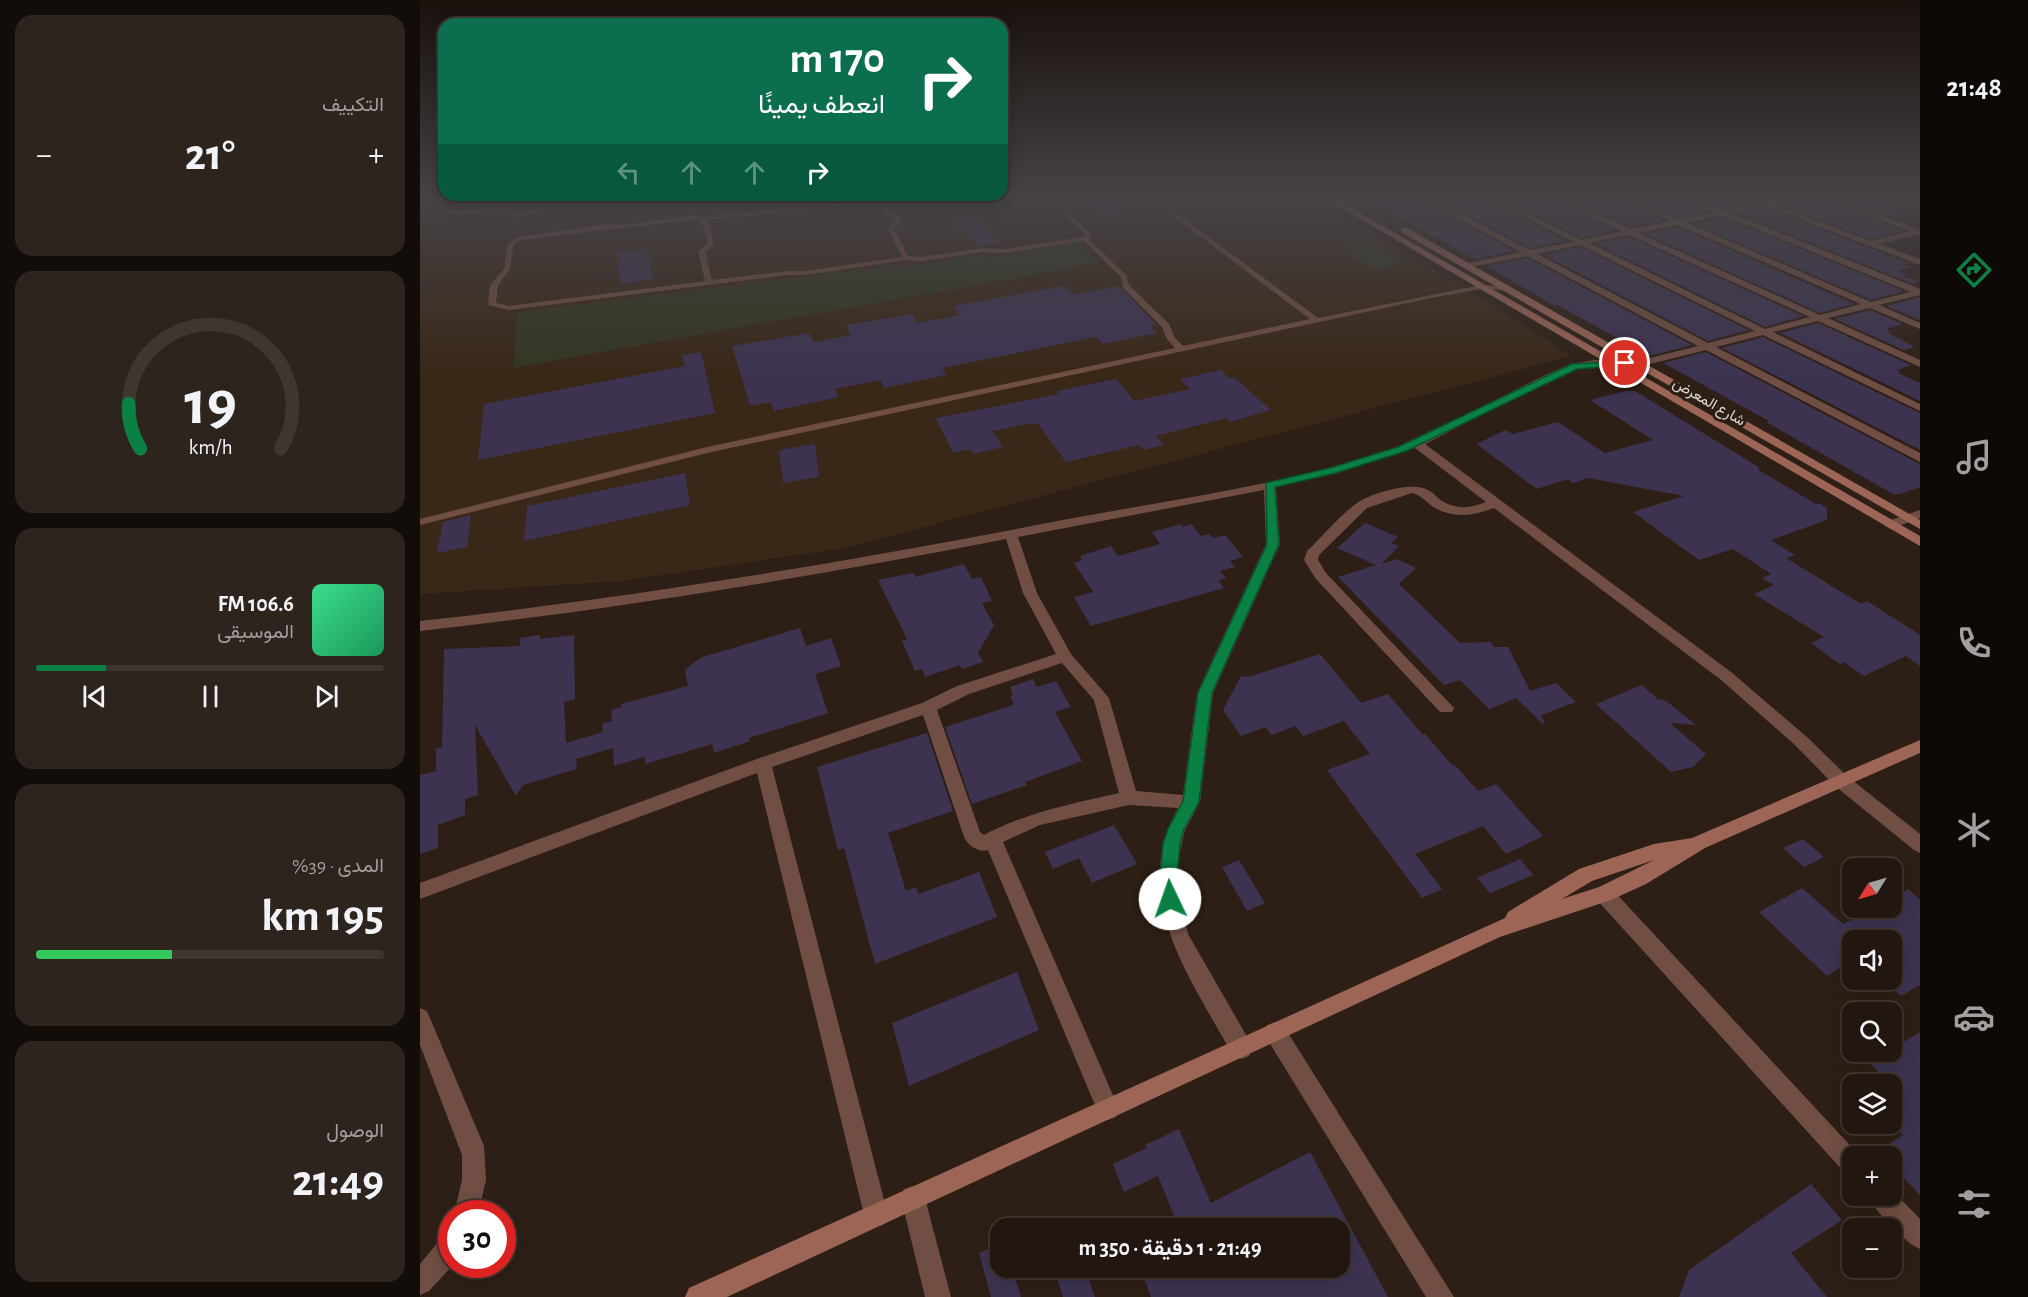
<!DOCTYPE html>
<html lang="ar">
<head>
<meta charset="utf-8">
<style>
  body { margin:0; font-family:"Alegreya Sans",Vazirmatn,sans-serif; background:#2e241e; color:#f1f3f6; direction:rtl; height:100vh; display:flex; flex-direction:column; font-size:22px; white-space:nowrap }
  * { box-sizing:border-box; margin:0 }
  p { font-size:20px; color:#a29f9f }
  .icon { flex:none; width:33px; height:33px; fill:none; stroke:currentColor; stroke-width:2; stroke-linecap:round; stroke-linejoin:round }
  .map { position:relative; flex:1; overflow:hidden; direction:ltr }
  .sheet { display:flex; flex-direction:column; gap:15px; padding:15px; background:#130d09; width:420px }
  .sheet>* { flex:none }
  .banner { position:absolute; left:18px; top:18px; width:570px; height:183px; border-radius:18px; box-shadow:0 3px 15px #0003,0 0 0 2px #3f3630; direction:rtl; background:#0b6e4f; color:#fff; overflow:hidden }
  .needle { width:39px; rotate:233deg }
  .fabs { position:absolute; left:1422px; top:858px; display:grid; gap:12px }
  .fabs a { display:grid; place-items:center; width:60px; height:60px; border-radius:12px; background:#221710; box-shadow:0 3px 15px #0003,0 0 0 2px #3f3630; font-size:30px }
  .speed { position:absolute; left:18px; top:1200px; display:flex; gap:12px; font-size:30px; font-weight:700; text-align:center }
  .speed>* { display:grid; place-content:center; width:78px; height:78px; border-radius:50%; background:#221710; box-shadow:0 3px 15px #0003,0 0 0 2px #3f3630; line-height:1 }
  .speed .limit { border:9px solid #d22; background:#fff; color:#111 }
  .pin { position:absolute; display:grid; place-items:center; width:51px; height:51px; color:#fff; margin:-26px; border:3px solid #fff; border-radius:50%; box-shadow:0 2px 6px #0007 }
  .me { position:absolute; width:66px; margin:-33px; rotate:357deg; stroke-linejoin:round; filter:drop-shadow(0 0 4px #0008) }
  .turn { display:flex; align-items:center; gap:21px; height:126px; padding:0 24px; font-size:27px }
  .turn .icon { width:78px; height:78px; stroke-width:2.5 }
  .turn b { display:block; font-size:42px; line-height:51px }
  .lanes { display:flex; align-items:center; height:57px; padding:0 24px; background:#0003; justify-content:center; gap:30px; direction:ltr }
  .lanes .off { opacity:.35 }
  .big { font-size:45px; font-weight:700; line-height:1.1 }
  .sheet .tile { flex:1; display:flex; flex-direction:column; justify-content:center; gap:9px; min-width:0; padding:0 21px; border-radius:18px; background:#2e241e }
  .sheet .dial { align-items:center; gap:0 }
  .dial svg { height:156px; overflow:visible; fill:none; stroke:#3f3630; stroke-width:7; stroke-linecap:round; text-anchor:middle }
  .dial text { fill:#f1f3f6; stroke:none }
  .song { display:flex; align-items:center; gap:18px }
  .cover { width:72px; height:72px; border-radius:9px; background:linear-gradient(135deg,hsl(150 70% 55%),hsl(150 70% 35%)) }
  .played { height:6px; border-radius:3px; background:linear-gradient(90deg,#0b8043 20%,#3f3630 20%) }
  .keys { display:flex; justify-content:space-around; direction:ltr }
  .heat { display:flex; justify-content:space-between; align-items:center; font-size:33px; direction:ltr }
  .charge { height:9px; border-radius:4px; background:linear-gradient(90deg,#34c759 39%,#3f3630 0) }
  .trip { position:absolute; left:570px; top:1218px; width:360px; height:60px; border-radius:18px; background:#221710; box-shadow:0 3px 15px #0003,0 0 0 2px #3f3630; font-weight:700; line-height:60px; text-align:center; direction:rtl }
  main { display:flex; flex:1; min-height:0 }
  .tab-bar { display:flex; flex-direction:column; width:108px; justify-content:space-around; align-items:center; background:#0e0906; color:#a29f9f }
  .tab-bar .icon { width:42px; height:42px }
  .tab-bar .selected { color:#0b8043 }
  .tab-bar b { font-size:27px; color:#f1f3f6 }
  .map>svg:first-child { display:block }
  .built { fill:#392717 }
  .green { fill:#333520 }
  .building { fill:#3d3351 }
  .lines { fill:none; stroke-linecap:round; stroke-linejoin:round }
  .lane { fill:#704e43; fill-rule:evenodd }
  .street { fill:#704e43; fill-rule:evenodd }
  .secondary { fill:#9c6555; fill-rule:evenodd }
  .route { fill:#0b8043; stroke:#07532c; stroke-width:1.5 }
  .labels { text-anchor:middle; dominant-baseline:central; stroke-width:6; stroke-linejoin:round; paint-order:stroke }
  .far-street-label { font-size:15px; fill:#e0d7d0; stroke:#2d1f15 }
</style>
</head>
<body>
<main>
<nav class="tab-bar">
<b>21:48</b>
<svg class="icon selected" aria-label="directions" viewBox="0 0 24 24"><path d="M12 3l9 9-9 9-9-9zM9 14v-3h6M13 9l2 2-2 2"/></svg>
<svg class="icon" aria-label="music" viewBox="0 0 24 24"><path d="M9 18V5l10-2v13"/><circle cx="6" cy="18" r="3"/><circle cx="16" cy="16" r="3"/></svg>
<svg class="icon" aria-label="phone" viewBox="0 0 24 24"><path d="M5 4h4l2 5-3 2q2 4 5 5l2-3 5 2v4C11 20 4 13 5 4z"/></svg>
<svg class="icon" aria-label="climate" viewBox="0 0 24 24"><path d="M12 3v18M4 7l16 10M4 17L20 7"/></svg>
<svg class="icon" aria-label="car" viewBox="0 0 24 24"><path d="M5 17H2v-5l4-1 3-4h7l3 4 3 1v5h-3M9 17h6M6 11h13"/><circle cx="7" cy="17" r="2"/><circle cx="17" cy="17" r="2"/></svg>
<svg class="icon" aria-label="filters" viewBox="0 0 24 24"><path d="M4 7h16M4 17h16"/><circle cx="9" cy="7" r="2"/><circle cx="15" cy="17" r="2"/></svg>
</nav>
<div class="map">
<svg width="1500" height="1297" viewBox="0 0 1500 1297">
  <rect width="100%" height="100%" fill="#2d1f15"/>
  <polygon class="built" points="0,197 890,197 1047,290 1152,356 425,548 202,581 0,594"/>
  <g class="green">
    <polygon points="948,241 984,264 952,270 916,246"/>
    <polygon points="657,242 680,263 93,368 98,312 470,266 484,267 561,254 569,258"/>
  </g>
  <g class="building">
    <polygon points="659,197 689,197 707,212 681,217"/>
    <polygon points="941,197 996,197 1094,251 1055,259"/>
    <polygon points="1013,197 1062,197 1146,241 1110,248"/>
    <polygon points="1079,197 1127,197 1195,230 1162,238"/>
    <polygon points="1145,197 1194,197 1243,220 1211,227"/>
    <polygon points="1213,197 1257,197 1287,211 1259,218"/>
    <polygon points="1276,197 1355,197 1303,208"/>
    <polygon points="1385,197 1398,197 1483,231 1451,239 1361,205"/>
    <polygon points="1418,197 1443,197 1489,213 1471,217"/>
    <polygon points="1345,208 1488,263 1482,264 1490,267 1478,271 1487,274 1482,276 1499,282 1493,284 1319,214"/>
    <polygon points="1302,217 1484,291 1451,300 1274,224"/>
    <polygon points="554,218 582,242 558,246 531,221"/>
    <polygon points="1258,227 1434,304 1400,313 1225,234"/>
    <polygon points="1209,237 1383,316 1345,327 1176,244"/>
    <polygon points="1160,247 1329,330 1288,341 1124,255"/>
    <polygon points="227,249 233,279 201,284 196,253"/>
    <polygon points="1108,258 1272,345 1230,356 1137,305 1134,306 1067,266"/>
    <polygon points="644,286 652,295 699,286 736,324 730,326 737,333 683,344 676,337 522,368 527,375 464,388 460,380 415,389 419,397 354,411 351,402 330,406 312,346 389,333 393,342 431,335 426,325 492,314 498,323 539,315 533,306"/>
    <polygon points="1500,297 1500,320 1466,306"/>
    <polygon points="1450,310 1483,324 1466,329 1472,332 1468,333 1495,347 1483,350 1415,319"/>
    <polygon points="1398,323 1491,365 1477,370 1481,371 1478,373 1500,383 1500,401 1360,333"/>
    <polygon points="1343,337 1500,413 1500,450 1302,348"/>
    <polygon points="281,352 295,413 58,460 64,404 265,366 262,355"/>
    <polygon points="1286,352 1500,464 1500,487 1480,494 1473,494 1346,422 1349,421 1243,363"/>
    <polygon points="801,370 809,378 814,377 851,410 810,422 807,418 736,436 744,445 724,450 719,445 646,462 618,424 606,424 572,431 583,447 554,454 550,449 533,453 516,418 639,394 637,391 696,379 714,401 770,389 760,379"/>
    <polygon points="1206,391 1215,391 1340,468 1337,469 1396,504 1399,503 1407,508 1407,520 1351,540 1375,555 1366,558 1441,604 1447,601 1500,635 1500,666 1486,656 1444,676 1424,662 1420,664 1391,643 1404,637 1334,594 1354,585 1342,578 1351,574 1313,549 1279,560 1213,512 1264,496 1168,478 1153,483 1148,479 1117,489 1057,444 1085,430 1093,434 1138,422 1185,453 1233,440 1170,400"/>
    <polygon points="395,444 399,477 363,483 359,450"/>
    <polygon points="265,473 270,505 104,541 107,506"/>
    <polygon points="51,515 47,547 17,553 23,522"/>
    <polygon points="945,523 978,537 971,543 979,546 961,564 977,559 996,568 979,584 1040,643 1071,642 1074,647 1088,647 1110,691 1136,683 1156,702 1121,715 1125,723 1123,724 1096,698 1069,709 1040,680 1024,685 918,577 956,565 917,548"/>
    <polygon points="761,524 763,527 771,524 781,536 789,534 793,538 805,535 823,557 810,561 815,567 800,571 806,578 798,580 804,588 671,626 654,597 673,592 654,563 662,560 660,556 691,546 698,556 740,544 732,532"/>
    <polygon points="544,564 552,579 561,577 572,601 562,603 574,625 558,653 563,662 542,669 540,665 505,677 502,669 495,671 482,641 487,639 458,580 493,573 495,577"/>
    <polygon points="380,628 386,646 411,638 421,666 395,674 408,713 329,738 330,741 294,753 292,744 225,764 225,757 194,766 193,748 156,759 157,769 103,785 96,796 55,725 58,795 45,799 45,815 18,825 18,848 0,854 0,775 16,771 16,749 22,747 24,649 100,646 100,638 120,635 120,639 154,635 155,699 144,702 146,743 183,732 182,724 192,721 191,710 201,707 201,704 268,686 265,670 280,658"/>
    <polygon points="900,654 941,703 968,694 1003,735 1005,734 1032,765 1034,764 1058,791 1076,784 1123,836 1086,854 1063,826 995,854 1022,889 1002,898 907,770 950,754 924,721 883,736 876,726 851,735 846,727 821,736 803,710 821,676 828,677"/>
    <polygon points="613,679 617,687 636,681 651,707 635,712 662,761 605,782 607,785 552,804 525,727 594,705 590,696 593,695 590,687"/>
    <polygon points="1222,685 1239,700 1242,699 1250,704 1276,725 1250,723 1286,754 1273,767 1251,772 1176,704"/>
    <polygon points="507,733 533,811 468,833 486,891 496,887 498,894 559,872 577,917 455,964 424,848 418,850 397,767"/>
    <polygon points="694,825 717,864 672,883 659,858 633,869 625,852"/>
    <polygon points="1383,839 1404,857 1384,867 1363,848"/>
    <polygon points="1100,859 1113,875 1070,893 1057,878"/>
    <polygon points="819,860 845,903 827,911 802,867"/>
    <polygon points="1382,888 1423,924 1456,908 1472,908 1472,898 1488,889 1500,900 1500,985 1481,996 1472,987 1472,940 1432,940 1432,960 1407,976 1339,912"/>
    <polygon points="597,972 619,1030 489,1086 472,1023"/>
    <polygon points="1500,1032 1500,1195 1472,1165 1472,1156 1464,1156 1459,1151 1483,1135 1472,1123 1472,1084 1449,1063 1453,1061 1443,1052 1472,1052 1472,1049"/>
    <polygon points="759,1129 791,1203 890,1152 968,1297 731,1297 720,1268 920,1268 920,1228 759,1228 738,1176 704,1192 693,1164 727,1148 725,1145"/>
    <polygon points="1391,1184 1422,1220 1371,1253 1407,1297 1259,1297 1269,1270"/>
    <polygon points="580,1243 580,1268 592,1268 601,1297 571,1297 559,1253"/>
    <polygon points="634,1268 665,1268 675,1297 643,1297"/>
  </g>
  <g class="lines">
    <g class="lane">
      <path d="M103,197h16l9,4 -10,12 -24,4 -8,-7 -49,5 -37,-12v-4l37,12 36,-3zM113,200l8,2 -7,8 -18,3 -6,-6 -5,-1 15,-5z"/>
      <path d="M462,197h32l-27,5 14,20 -7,7 14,27 13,1 62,-9 22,1 78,-12 3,-2 -25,-24 5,-6 -8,-8h7l7,8 -5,6 26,24 -4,4 37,36 3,10 40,39 6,14 8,8 127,-27 -162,-122h7l9,7 41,-7h14l-51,10 150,111 163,-33 24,1 4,2 -4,2 -24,-1 -45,8 -729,156 -287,72v-6l287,-72 468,-99 -8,-9 -5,-12 -39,-39 -2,-11 -37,-36 -79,12 -22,-1 -62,9 -15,-1 -100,15h-18l-279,35 -21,-5 2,-20 14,-16 4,-26 11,-6 89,-13 15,1 73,-10 8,2zM461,202l14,20 -7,7 14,28 -96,14h-18l-76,9 -7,-28 9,-8 -6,-24c57,-7 115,-11 173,-18zM276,219l5,1 7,23 -10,8 7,30 -196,25 -13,-3 2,-18 12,-16 4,-25 9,-4c58,-8 115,-13 173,-21z"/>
    </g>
    <g class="street">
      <path d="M998,197h10l102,53 43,-8 -89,-45h10l88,43 40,-9 -73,-34h10l72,32 39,-8 -54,-24h11l52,23 35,-8 -35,-15h11l33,13 64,-13h16l-29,8 97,36 39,-10 -90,-34h11l89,33v4l-41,10 41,15v6l-155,-59 -34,7 189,76v6l-41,10 41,18v6l-50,-21 -42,10 92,42v7l-102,-46 -45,11 147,72v7l-157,-76 -47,12 204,106v9l-214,-112 -68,17 -43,-1 -18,3 -47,21 -105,54 306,228 76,65 40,39 73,58v19l-6,-3 -79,-64 -40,-41 -74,-65 -227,-172c-21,8 -42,11 -62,-2 -7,-5 -11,-11 -20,-13l-45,15 -48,47 -1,5 8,13 128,135 -2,4h-12l-124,-133 -12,-19 3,-9c16,-15 32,-35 50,-48 15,-10 55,-22 71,-13 5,2 9,8 14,11 15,9 29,7 44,1l-71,-54 -70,22 -69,17 4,57 -67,149 -13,109 -15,28 -7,30 2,39 8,35 61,106 3,8 -3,8 -8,3 -8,-3c-42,-78 -105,-158 -55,-248l-49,-3 -89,20 -37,17 116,267 -3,8 -8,3 -8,-3 -112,-267c-9,3 -20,-4 -24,-13l-41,-122 -151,52 116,448 -3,9 -9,3 -9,-3 -3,-9 -107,-442 -337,126v-16l337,-124 165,-56 35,-17 99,-32 -33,-61 -17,-54c-194,38 -389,70 -586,92v-10c218,-24 433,-60 648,-102 103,-19 209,-33 309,-65 68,-22 128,-63 194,-90l24,-4 43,1 60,-15 -170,-90 -64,12v-4l57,-12zM1302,215l189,77 -40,10 -184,-79zM1258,225l183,79 -41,11 -182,-82zM1209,235l181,82 -45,12 -176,-86zM1160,245l175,86 -47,12 -171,-89zM844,490l2,54 -69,149 -14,102 -47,-4 -27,-93 -38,-44 -34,-61 -19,-56zM642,663l32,37 25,93c-48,11 -91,19 -135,42l-4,-3 -43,-122 32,-16z"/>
      <polygon points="1473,197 1485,197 1500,202 1500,207"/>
      <polygon points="1500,510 1500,518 1470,529 1464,525 1465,522"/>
      <polygon points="1184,886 1191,888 1440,1156 1432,1156 1432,1176 1424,1172 1177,900 1174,894 1177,888"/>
      <polygon points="0,1008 7,1011 64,1146 66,1180 58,1214 34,1214 42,1180 42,1155 0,1045"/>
      <polygon points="855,1022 863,1025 1034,1297 1006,1297 847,1039 844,1032 847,1025"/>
      <polygon points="493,1186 502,1189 505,1198 531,1297 505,1297 481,1198 484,1189"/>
      <path d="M1472,1190l28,29v30c-15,-6 -46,-38 -51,-53h23z"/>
      <polygon points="32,1233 32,1264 34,1264 9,1291 0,1295 0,1264 23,1236"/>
    </g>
    <g class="secondary">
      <polygon points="903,197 913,197 1500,536 1500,546"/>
      <polygon points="981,228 987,228 1500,520 1500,529 981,232"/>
      <path d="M1500,740v13l-215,95 -59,36 -35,16 -111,37 -773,360h-42l4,-9 816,-370 3,-6 71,-43 75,-25 38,-6zM1234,860l-55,27 -37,12 30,-18z"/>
    </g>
  </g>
  <linearGradient id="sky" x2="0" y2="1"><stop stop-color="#19110c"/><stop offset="0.52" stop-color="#464246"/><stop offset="1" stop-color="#464246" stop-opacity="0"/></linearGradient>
  <rect width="1500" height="379" fill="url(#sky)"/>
  <polygon class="route" points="1205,361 1208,361 1208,365 1157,369 986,451 916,473 855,487 859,544 792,693 779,802 764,829 760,844 757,877 759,899 756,904 750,906 744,904 740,877 743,844 748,829 763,801 778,693 847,544 846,483 910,468 978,447 1152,364"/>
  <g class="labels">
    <g class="far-street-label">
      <text transform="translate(1289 402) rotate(30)">شارع المعرض</text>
    </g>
  </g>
</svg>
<div class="fabs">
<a><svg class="needle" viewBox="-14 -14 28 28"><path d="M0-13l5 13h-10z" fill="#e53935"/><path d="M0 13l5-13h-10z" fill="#a29f9f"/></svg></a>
<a><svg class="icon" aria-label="sound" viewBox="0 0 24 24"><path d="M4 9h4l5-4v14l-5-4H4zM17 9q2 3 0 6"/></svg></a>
<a><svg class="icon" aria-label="search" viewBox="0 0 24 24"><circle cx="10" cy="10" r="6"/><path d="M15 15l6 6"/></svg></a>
<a><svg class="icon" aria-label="layers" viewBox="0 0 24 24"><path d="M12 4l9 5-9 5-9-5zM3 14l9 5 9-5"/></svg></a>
<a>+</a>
<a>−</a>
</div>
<div class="speed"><div class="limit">30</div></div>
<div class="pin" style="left:1205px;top:363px;background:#d93025"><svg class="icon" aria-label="arrive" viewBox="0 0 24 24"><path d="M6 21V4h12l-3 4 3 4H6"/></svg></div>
<svg class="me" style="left:750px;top:899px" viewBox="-20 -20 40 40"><circle r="19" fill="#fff"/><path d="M0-13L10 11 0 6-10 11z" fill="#0b8043"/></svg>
<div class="trip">21:49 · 1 دقيقة · 350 m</div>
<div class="banner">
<div class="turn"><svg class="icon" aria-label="right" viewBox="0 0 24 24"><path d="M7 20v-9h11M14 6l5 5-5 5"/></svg><div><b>170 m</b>انعطف يمينًا</div></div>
<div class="lanes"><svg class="icon off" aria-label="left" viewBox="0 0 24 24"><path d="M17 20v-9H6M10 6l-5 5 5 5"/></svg><svg class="icon off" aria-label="ahead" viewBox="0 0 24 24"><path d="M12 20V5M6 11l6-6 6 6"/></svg><svg class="icon off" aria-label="ahead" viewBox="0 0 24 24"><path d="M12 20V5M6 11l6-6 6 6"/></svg><svg class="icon" aria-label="right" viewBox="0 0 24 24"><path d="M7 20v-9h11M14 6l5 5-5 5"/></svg></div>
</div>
</div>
<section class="sheet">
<div class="tile"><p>التكييف</p>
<div class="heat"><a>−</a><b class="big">21°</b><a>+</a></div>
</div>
<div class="tile dial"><svg viewBox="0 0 100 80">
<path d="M14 69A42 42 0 1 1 86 69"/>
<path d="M14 69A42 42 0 0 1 8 46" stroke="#0b8043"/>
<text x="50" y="56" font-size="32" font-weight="700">19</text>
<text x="50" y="72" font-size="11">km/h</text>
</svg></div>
<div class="tile">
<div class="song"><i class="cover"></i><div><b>106.6 FM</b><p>الموسيقى</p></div></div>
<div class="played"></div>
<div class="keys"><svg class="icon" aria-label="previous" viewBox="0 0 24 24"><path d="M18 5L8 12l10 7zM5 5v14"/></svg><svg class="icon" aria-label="pause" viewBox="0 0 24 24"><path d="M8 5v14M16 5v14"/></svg><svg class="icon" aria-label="next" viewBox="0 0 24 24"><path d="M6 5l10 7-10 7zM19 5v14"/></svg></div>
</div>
<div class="tile"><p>المدى · 39%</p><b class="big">195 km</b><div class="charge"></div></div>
<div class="tile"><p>الوصول</p><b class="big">21:49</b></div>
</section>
</main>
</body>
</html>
